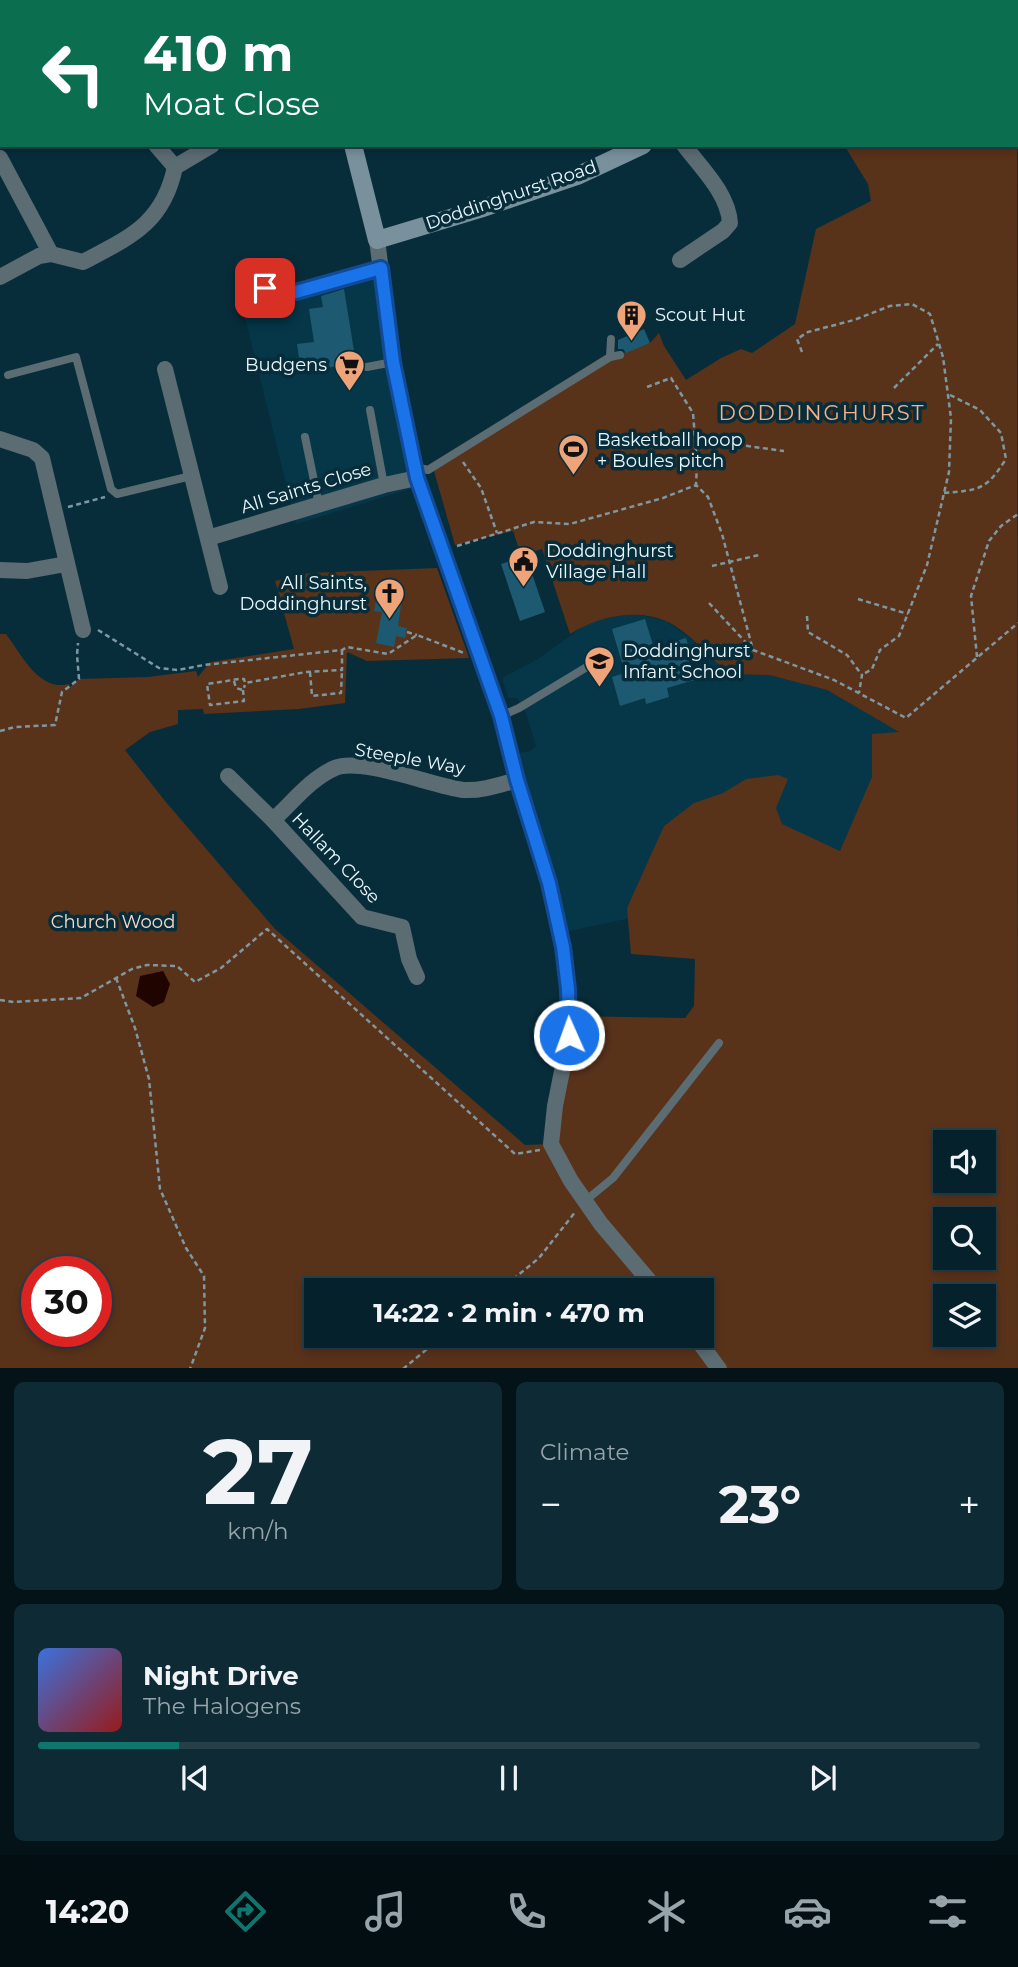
<!DOCTYPE html>
<html lang="en">
<head>
<meta charset="utf-8">
<style>
  body { margin:0; font-family:Montserrat,sans-serif; background:#0e2a34; color:#f1f3f6; height:100vh; display:flex; flex-direction:column; font-size:26px; white-space:nowrap }
  * { box-sizing:border-box; margin:0 }
  p { font-size:23px; color:#97a4a9 }
  .icon { flex:none; width:38px; height:38px; fill:none; stroke:currentColor; stroke-width:2; stroke-linecap:round; stroke-linejoin:round }
  .map { position:relative; height:1368px; overflow:hidden }
  .drawer { display:flex; flex-direction:column; gap:14px; padding:14px; background:#031318; flex:1 }
  .drawer>* { flex:none }
  .hud { position:absolute; left:0px; top:0px; width:1018px; height:147px; box-shadow:0 4px 10px #0003,0 0 0 2px #263f48; background:#0b6e4f; color:#fff; overflow:hidden }
  .fabs { position:absolute; left:933px; top:1130px; display:grid; gap:14px }
  .fabs a { display:grid; place-items:center; width:63px; height:63px; border-radius:0px; background:#05222c; box-shadow:0 4px 10px #0003,0 0 0 2px #263f48; font-size:35px }
  .speed { position:absolute; left:21px; top:1256px; display:flex; gap:14px; font-size:35px; font-weight:700; text-align:center }
  .speed>* { display:grid; place-content:center; width:91px; height:91px; border-radius:50%; background:#05222c; box-shadow:0 4px 10px #0003,0 0 0 2px #263f48; line-height:1 }
  .speed .limit { border:10px solid #d22; background:#fff; color:#111 }
  .pin { position:absolute; display:grid; place-items:center; width:60px; height:60px; color:#fff; margin:-30px; border-radius:14px; box-shadow:0 4px 10px #0006 }
  .me { position:absolute; width:77px; margin:-38px; rotate:358deg; stroke-linejoin:round; filter:drop-shadow(0 0 5px #0008) }
  .turn { display:flex; align-items:center; gap:24px; height:147px; padding:0 28px; font-size:32px }
  .turn .icon { width:91px; height:91px; stroke-width:2.5 }
  .turn b { display:block; font-size:49px; line-height:60px }
  .big { font-size:52px; font-weight:700; line-height:1.1 }
  .drawer .tile { flex:1; display:flex; flex-direction:column; justify-content:center; gap:10px; min-width:0; padding:0 24px; border-radius:10px; background:#0e2a34 }
  .drawer .dial { align-items:center; gap:0 }
  .dial b { font-size:91px; line-height:1 }
  .song { display:flex; align-items:center; gap:21px }
  .cover { width:84px; height:84px; border-radius:10px; background:linear-gradient(135deg,hsl(220 70% 55%),hsl(0 70% 35%)) }
  .played { height:7px; border-radius:4px; background:linear-gradient(90deg,#0f766e 15%,#263f48 15%) }
  .keys { display:flex; justify-content:space-around; direction:ltr }
  .heat { display:flex; justify-content:space-between; align-items:center; font-size:38px; direction:ltr }
  .drawer .tiles { flex:1; display:grid; gap:14px; grid-template-columns:1fr 1fr }
  .tile:last-child { grid-column:span 2 }
  .trip { position:absolute; left:304px; top:1278px; width:410px; height:70px; border-radius:0px; background:#05222c; box-shadow:0 4px 10px #0003,0 0 0 2px #263f48; font-weight:700; line-height:70px; text-align:center }
  .tabs { display:flex; height:112px; justify-content:space-around; align-items:center; background:#020e12; color:#97a4a9 }
  .tabs .icon { width:49px; height:49px }
  .tabs .on { color:#0f766e }
  .tabs b { font-size:32px; color:#f1f3f6 }
  .map>svg:first-child { display:block }
  .built { fill:#053749 }
  .green { fill:#59321a; fill-rule:evenodd }
  .water { fill:#200400 }
  .building { fill:#1d5a71 }
  .lines { fill:none; stroke-linecap:round; stroke-linejoin:round }
  .path { stroke:#7f97a1; stroke-width:2.5; stroke-dasharray:5 3.5; stroke-linecap:butt }
  .lane { stroke:#5c6c73; stroke-width:8 }
  .street { stroke:#5c6c73; stroke-width:16 }
  .secondary { stroke:#79919d; stroke-width:18 }
  .route-casing { stroke:#114b97; stroke-width:18 }
  .route { stroke:#1a73e8; stroke-width:12 }
  .labels { text-anchor:middle; dominant-baseline:central; stroke-width:7; stroke-linejoin:round; paint-order:stroke }
  .street-label { font-size:18px; fill:#ebf7fd; stroke:#072d3b }
  .poi-label { font-size:18px; fill:#ebf7fd; stroke:#072d3b; text-anchor:start }
  .park-label { font-size:18px; fill:#f8dac9; stroke:#072d3b }
  .quarter-label { font-size:21px; letter-spacing:2px; fill:#f7b088; stroke:#072d3b }
</style>
</head>
<body>
<div class="map">
<svg width="1018" height="1369" viewBox="0 0 1018 1369">
  <rect width="100%" height="100%" fill="#072d3b"/>
  <g class="built">
    <polygon points="383,272 418,484 410,489 296,524 243,309"/>
    <polygon points="631,613 666,621 694,641 729,674 769,675 827,690 901,733 851,857 626,919 560,933 510,755 530,751 536,746 526,713 517,698 508,698 502,678 538,659 588,623"/>
  </g>
  <path class="green" d="M1017,13l1,1355 -1018,1v-735h6c16,21 33,58 63,50l1,3 9,-8 69,-2 48,-6 2,6 12,-15 84,-13 -19,-68 34,-8 128,-5 32,90 -102,3 -20,-9 -2,51 -46,6 -95,5 -1,-5 -25,1v14l-28,8 -25,18 40,51 110,128 250,216 26,-1 17,-128 117,2 9,-12 1,-47 -64,-5 -4,-46 37,-82 30,-23 29,-10 23,-14 32,-4 10,4 -12,29 6,16 58,27 32,-74v-43l27,-2 -72,-42 -58,-15 -40,-1c-18,-16 -41,-43 -63,-53 -32,-13 -68,-4 -96,13l-28,-85 -21,6 -8,-24 -58,14 -21,-74 176,-113 40,-15 9,-10 5,13 22,34 35,-22 20,-9 11,4 43,-29 21,-95 55,-28 -3,-17 -24,-39h173zM945,1143h39v38h-39zM945,1220h39v38h-39zM37,1272h59v60h-59zM317,1290h385v45h-385zM945,1297h39v38h-39z"/>
  <polygon class="water" points="163,971 170,984 164,1002 153,1007 136,996 140,976"/>
  <g class="building">
    <polygon points="344,289 356,363 301,372 297,344 314,342 309,309 323,307 321,296"/>
    <polygon points="644,329 650,343 626,353 623,349 618,349 618,340"/>
    <polygon points="526,556 545,612 520,621 501,564"/>
    <polygon points="385,594 402,598 398,626 407,628 405,638 396,636 394,647 376,643 382,612 374,611 377,596 385,597"/>
    <polygon points="645,619 654,648 686,638 698,679 667,688 669,697 646,704 645,698 620,706 612,677 625,673 612,629"/>
  </g>
  <g class="lines">
    <g class="path">
      <polyline points="802,352 797,339 808,332 854,320 890,306 912,304 930,314 943,357 951,418 949,472 927,565 899,636 880,650 872,669 862,675"/>
      <polyline points="647,387 671,378 693,413 697,464 696,485"/>
      <polyline points="894,388 938,344"/>
      <polyline points="670,438 696,439 784,451"/>
      <polyline points="463,462 481,488 497,533"/>
      <path d="M944,493c36,-3 42,-3 62,-34l-5,-26 -21,-23 -32,-16"/>
      <polyline points="68,507 105,497"/>
      <polyline points="457,546 534,522 570,524 663,498 696,485 708,497 722,534 753,650 834,680 906,718 1018,623"/>
      <polyline points="712,566 759,555"/>
      <polyline points="858,599 908,614"/>
      <polyline points="709,603 751,648"/>
      <polyline points="807,616 808,632 847,655 862,675 859,693"/>
      <polyline points="98,630 159,668 178,670 204,665 342,650 347,647 388,654 417,635 464,653"/>
      <polyline points="407,632 417,635"/>
      <polyline points="977,657 971,596 989,541 1001,526 1018,514"/>
      <polyline points="310,672 312,696 341,693 342,670"/>
      <polyline points="234,681 236,688 243,690 245,685"/>
      <polyline points="243,690 244,701 210,705 207,684 239,679 244,679 245,683 306,672 342,670 342,650"/>
      <polyline points="0,731 15,727 55,725 62,692 79,679 77,655 78,643"/>
      <polyline points="116,978 135,1028 149,1079 160,1189 186,1248 204,1276 205,1328 190,1369"/>
      <polyline points="0,1000 14,1002 81,998 132,969 147,965 177,966 195,982 221,968 267,929 515,1154 540,1150"/>
      <polyline points="500,1290 539,1258 576,1211"/>
      <polyline points="403,1369 444,1335"/>
    </g>
    <g class="lane">
      <polyline points="610,357 611,339"/>
      <polyline points="367,367 393,362"/>
      <polyline points="8,375 76,357 111,489 117,494 191,476"/>
      <polyline points="370,410 384,485"/>
      <polyline points="305,437 319,505"/>
      <polyline points="415,467 428,470 610,357 620,355"/>
      <polyline points="501,716 519,708 605,656"/>
      <polyline points="585,1201 613,1178 719,1043"/>
    </g>
    <g class="street">
      <polyline points="443,0 453,2"/>
      <polyline points="1011,0 1012,2"/>
      <polyline points="177,2 177,0"/>
      <polyline points="332,2 338,0"/>
      <polyline points="480,2 487,0"/>
      <polyline points="665,2 666,0"/>
      <polyline points="156,145 175,167"/>
      <polyline points="0,158 51,254"/>
      <polyline points="377,240 393,362 417,478 501,716 517,780 549,883 563,947 568,989 569,1036 555,1106 551,1144 571,1181 601,1224 657,1290"/>
      <path d="M680,260l43,-29 7,-8c-2,-30 -29,-55 -46,-78"/>
      <path d="M0,277l39,-21 12,-2 32,8c47,-25 80,-38 92,-95l37,-22"/>
      <polyline points="265,288 296,292 381,268"/>
      <polyline points="165,369 220,587"/>
      <polyline points="0,439 33,450 42,458 83,630"/>
      <polyline points="208,538 384,485 417,478"/>
      <polyline points="0,570 27,571 66,564"/>
      <polyline points="228,776 273,820 362,917 402,927 409,959 417,977"/>
      <path d="M273,820c19,-17 38,-42 62,-52 26,-11 98,18 128,22 19,1 36,-5 54,-10"/>
      <polyline points="694,1335 719,1369"/>
    </g>
    <g class="secondary">
      <polyline points="289,0 290,2"/>
      <polyline points="1017,13 1018,13"/>
      <polyline points="353,145 377,240 480,209 577,176 643,145"/>
    </g>
  </g>
  <g class="lines">
    <defs>
      <polyline id="route" points="265,288 296,292 381,268 393,362 417,478 501,716 517,780 549,883 563,947 568,989 569,1035"/>
    </defs>
    <use href="#route" class="route-casing"/>
    <use href="#route" class="route"/>
  </g>
  <defs>
    <symbol id="building-pin" viewBox="-11 -11 22 30"><path d="M0 17L-7.5 6A9.5 9.5 0 1 1 7.5 6Z" fill="#efa378" stroke="#072d3b"/><path d="M-4-6H4V6H1V3H-1V6H-4ZM-2.5-4.3h1.7v1.8h-1.7ZM.8-4.3h1.7v1.8H.8ZM-2.5-1h1.7V.8h-1.7ZM.8-1h1.7V.8H.8Z" fill="#111"/></symbol>
    <symbol id="supermarket-pin" viewBox="-11 -11 22 30"><path d="M0 17L-7.5 6A9.5 9.5 0 1 1 7.5 6Z" fill="#efa378" stroke="#072d3b"/><path d="M-6-5.5h2.5l.6 2H6L4.5 2H-2.5L-4.4-4H-6ZM-1.5 3.2a1.3 1.3 0 1 0 .1 0ZM3 3.2a1.3 1.3 0 1 0 .1 0Z" fill="#111"/></symbol>
    <symbol id="stadium-pin" viewBox="-11 -11 22 30"><path d="M0 17L-7.5 6A9.5 9.5 0 1 1 7.5 6Z" fill="#efa378" stroke="#072d3b"/><path d="M0-5a6.5 5 0 1 0 0 10a6.5 5 0 1 0 0-10ZM-3.5-1.8h7v3.6h-7Z" fill="#111"/></symbol>
    <symbol id="civic-pin" viewBox="-11 -11 22 30"><path d="M0 17L-7.5 6A9.5 9.5 0 1 1 7.5 6Z" fill="#efa378" stroke="#072d3b"/><path d="M-.6-6.5H3V-4.5H.6V-3L4-1V1h2V6H-6V1h2V-1L-.6-3ZM-1.2 2.5V6h2.4V2.5Z" fill="#111"/></symbol>
    <symbol id="church-pin" viewBox="-11 -11 22 30"><path d="M0 17L-7.5 6A9.5 9.5 0 1 1 7.5 6Z" fill="#efa378" stroke="#072d3b"/><path d="M-1.2-6h2.4v3.5h3.3v2.4h-3.3V6h-2.4V-.1h-3.3v-2.4h3.3Z" fill="#111"/></symbol>
    <symbol id="school-pin" viewBox="-11 -11 22 30"><path d="M0 17L-7.5 6A9.5 9.5 0 1 1 7.5 6Z" fill="#efa378" stroke="#072d3b"/><path d="M0-5L7-2L0 1L-7-2ZM-4 1L0 2.5L4 1V4Q0 6-4 4Z" fill="#111"/></symbol>
  </defs>
  <g fill-rule="evenodd">
    <use href="#building-pin" x="614" y="298" width="35" height="47"/>
    <use href="#supermarket-pin" x="332" y="348" width="35" height="47"/>
    <use href="#stadium-pin" x="556" y="432" width="35" height="47"/>
    <use href="#civic-pin" x="506" y="544" width="35" height="47"/>
    <use href="#church-pin" x="372" y="576" width="35" height="47"/>
    <use href="#school-pin" x="582" y="644" width="35" height="47"/>
  </g>
  <g class="labels">
    <g class="street-label">
      <text transform="translate(511 195) rotate(-19)">Doddinghurst Road</text>
      <text transform="translate(306 488) rotate(-17)">All Saints Close</text>
      <text transform="translate(410 759) rotate(10)">Steeple Way</text>
      <text transform="translate(336 858) rotate(46)">Hallam Close</text>
    </g>
    <g class="poi-label">
      <text x="655" y="315">Scout Hut</text>
      <text x="327" y="365" text-anchor="end">Budgens</text>
      <text x="597" y="440">Basketball hoop<tspan x="597" dy="21">+ Boules pitch</tspan></text>
      <text x="546" y="551">Doddinghurst<tspan x="546" dy="21">Village Hall</tspan></text>
      <text x="367" y="583" text-anchor="end">All Saints,<tspan x="367" dy="21">Doddinghurst</tspan></text>
      <text x="623" y="651">Doddinghurst<tspan x="623" dy="21">Infant School</tspan></text>
    </g>
    <g class="park-label">
      <text x="113" y="922">Church Wood</text>
    </g>
    <g class="quarter-label">
      <text x="822" y="412">DODDINGHURST</text>
    </g>
  </g>
</svg>
<div class="fabs">
<a><svg class="icon" aria-label="sound" viewBox="0 0 24 24"><path d="M4 9h4l5-4v14l-5-4H4zM17 9q2 3 0 6"/></svg></a>
<a><svg class="icon" aria-label="search" viewBox="0 0 24 24"><circle cx="10" cy="10" r="6"/><path d="M15 15l6 6"/></svg></a>
<a><svg class="icon" aria-label="layers" viewBox="0 0 24 24"><path d="M12 4l9 5-9 5-9-5zM3 14l9 5 9-5"/></svg></a>
</div>
<div class="speed"><div class="limit">30</div></div>
<div class="pin" style="left:265px;top:288px;background:#d93025"><svg class="icon" aria-label="arrive" viewBox="0 0 24 24"><path d="M6 21V4h12l-3 4 3 4H6"/></svg></div>
<svg class="me" style="left:569px;top:1035px" viewBox="-20 -20 40 40"><circle r="17" fill="#1a73e8" stroke="#fff" stroke-width="3"/><path d="M0-11L8 9 0 5-8 9z" fill="#fff"/></svg>
<div class="trip">14:22 · 2 min · 470 m</div>
<div class="hud">
<div class="turn"><svg class="icon" aria-label="left" viewBox="0 0 24 24"><path d="M17 20v-9H6M10 6l-5 5 5 5"/></svg><div><b>410 m</b>Moat Close</div></div>
</div>
</div>
<section class="drawer">
<div class="tiles">
<div class="tile dial"><b>27</b><p>km/h</p></div>
<div class="tile"><p>Climate</p>
<div class="heat"><a>−</a><b class="big">23°</b><a>+</a></div>
</div>
<div class="tile">
<div class="song"><i class="cover"></i><div><b>Night Drive</b><p>The Halogens</p></div></div>
<div class="played"></div>
<div class="keys"><svg class="icon" aria-label="previous" viewBox="0 0 24 24"><path d="M18 5L8 12l10 7zM5 5v14"/></svg><svg class="icon" aria-label="pause" viewBox="0 0 24 24"><path d="M8 5v14M16 5v14"/></svg><svg class="icon" aria-label="next" viewBox="0 0 24 24"><path d="M6 5l10 7-10 7zM19 5v14"/></svg></div>
</div>
</div>
</section>
<nav class="tabs">
<b>14:20</b>
<svg class="icon on" aria-label="directions" viewBox="0 0 24 24"><path d="M12 3l9 9-9 9-9-9zM9 14v-3h6M13 9l2 2-2 2"/></svg>
<svg class="icon" aria-label="music" viewBox="0 0 24 24"><path d="M9 18V5l10-2v13"/><circle cx="6" cy="18" r="3"/><circle cx="16" cy="16" r="3"/></svg>
<svg class="icon" aria-label="phone" viewBox="0 0 24 24"><path d="M5 4h4l2 5-3 2q2 4 5 5l2-3 5 2v4C11 20 4 13 5 4z"/></svg>
<svg class="icon" aria-label="climate" viewBox="0 0 24 24"><path d="M12 3v18M4 7l16 10M4 17L20 7"/></svg>
<svg class="icon" aria-label="car" viewBox="0 0 24 24"><path d="M5 17H2v-5l4-1 3-4h7l3 4 3 1v5h-3M9 17h6M6 11h13"/><circle cx="7" cy="17" r="2"/><circle cx="17" cy="17" r="2"/></svg>
<svg class="icon" aria-label="filters" viewBox="0 0 24 24"><path d="M4 7h16M4 17h16"/><circle cx="9" cy="7" r="2"/><circle cx="15" cy="17" r="2"/></svg>
</nav>
</body>
</html>
